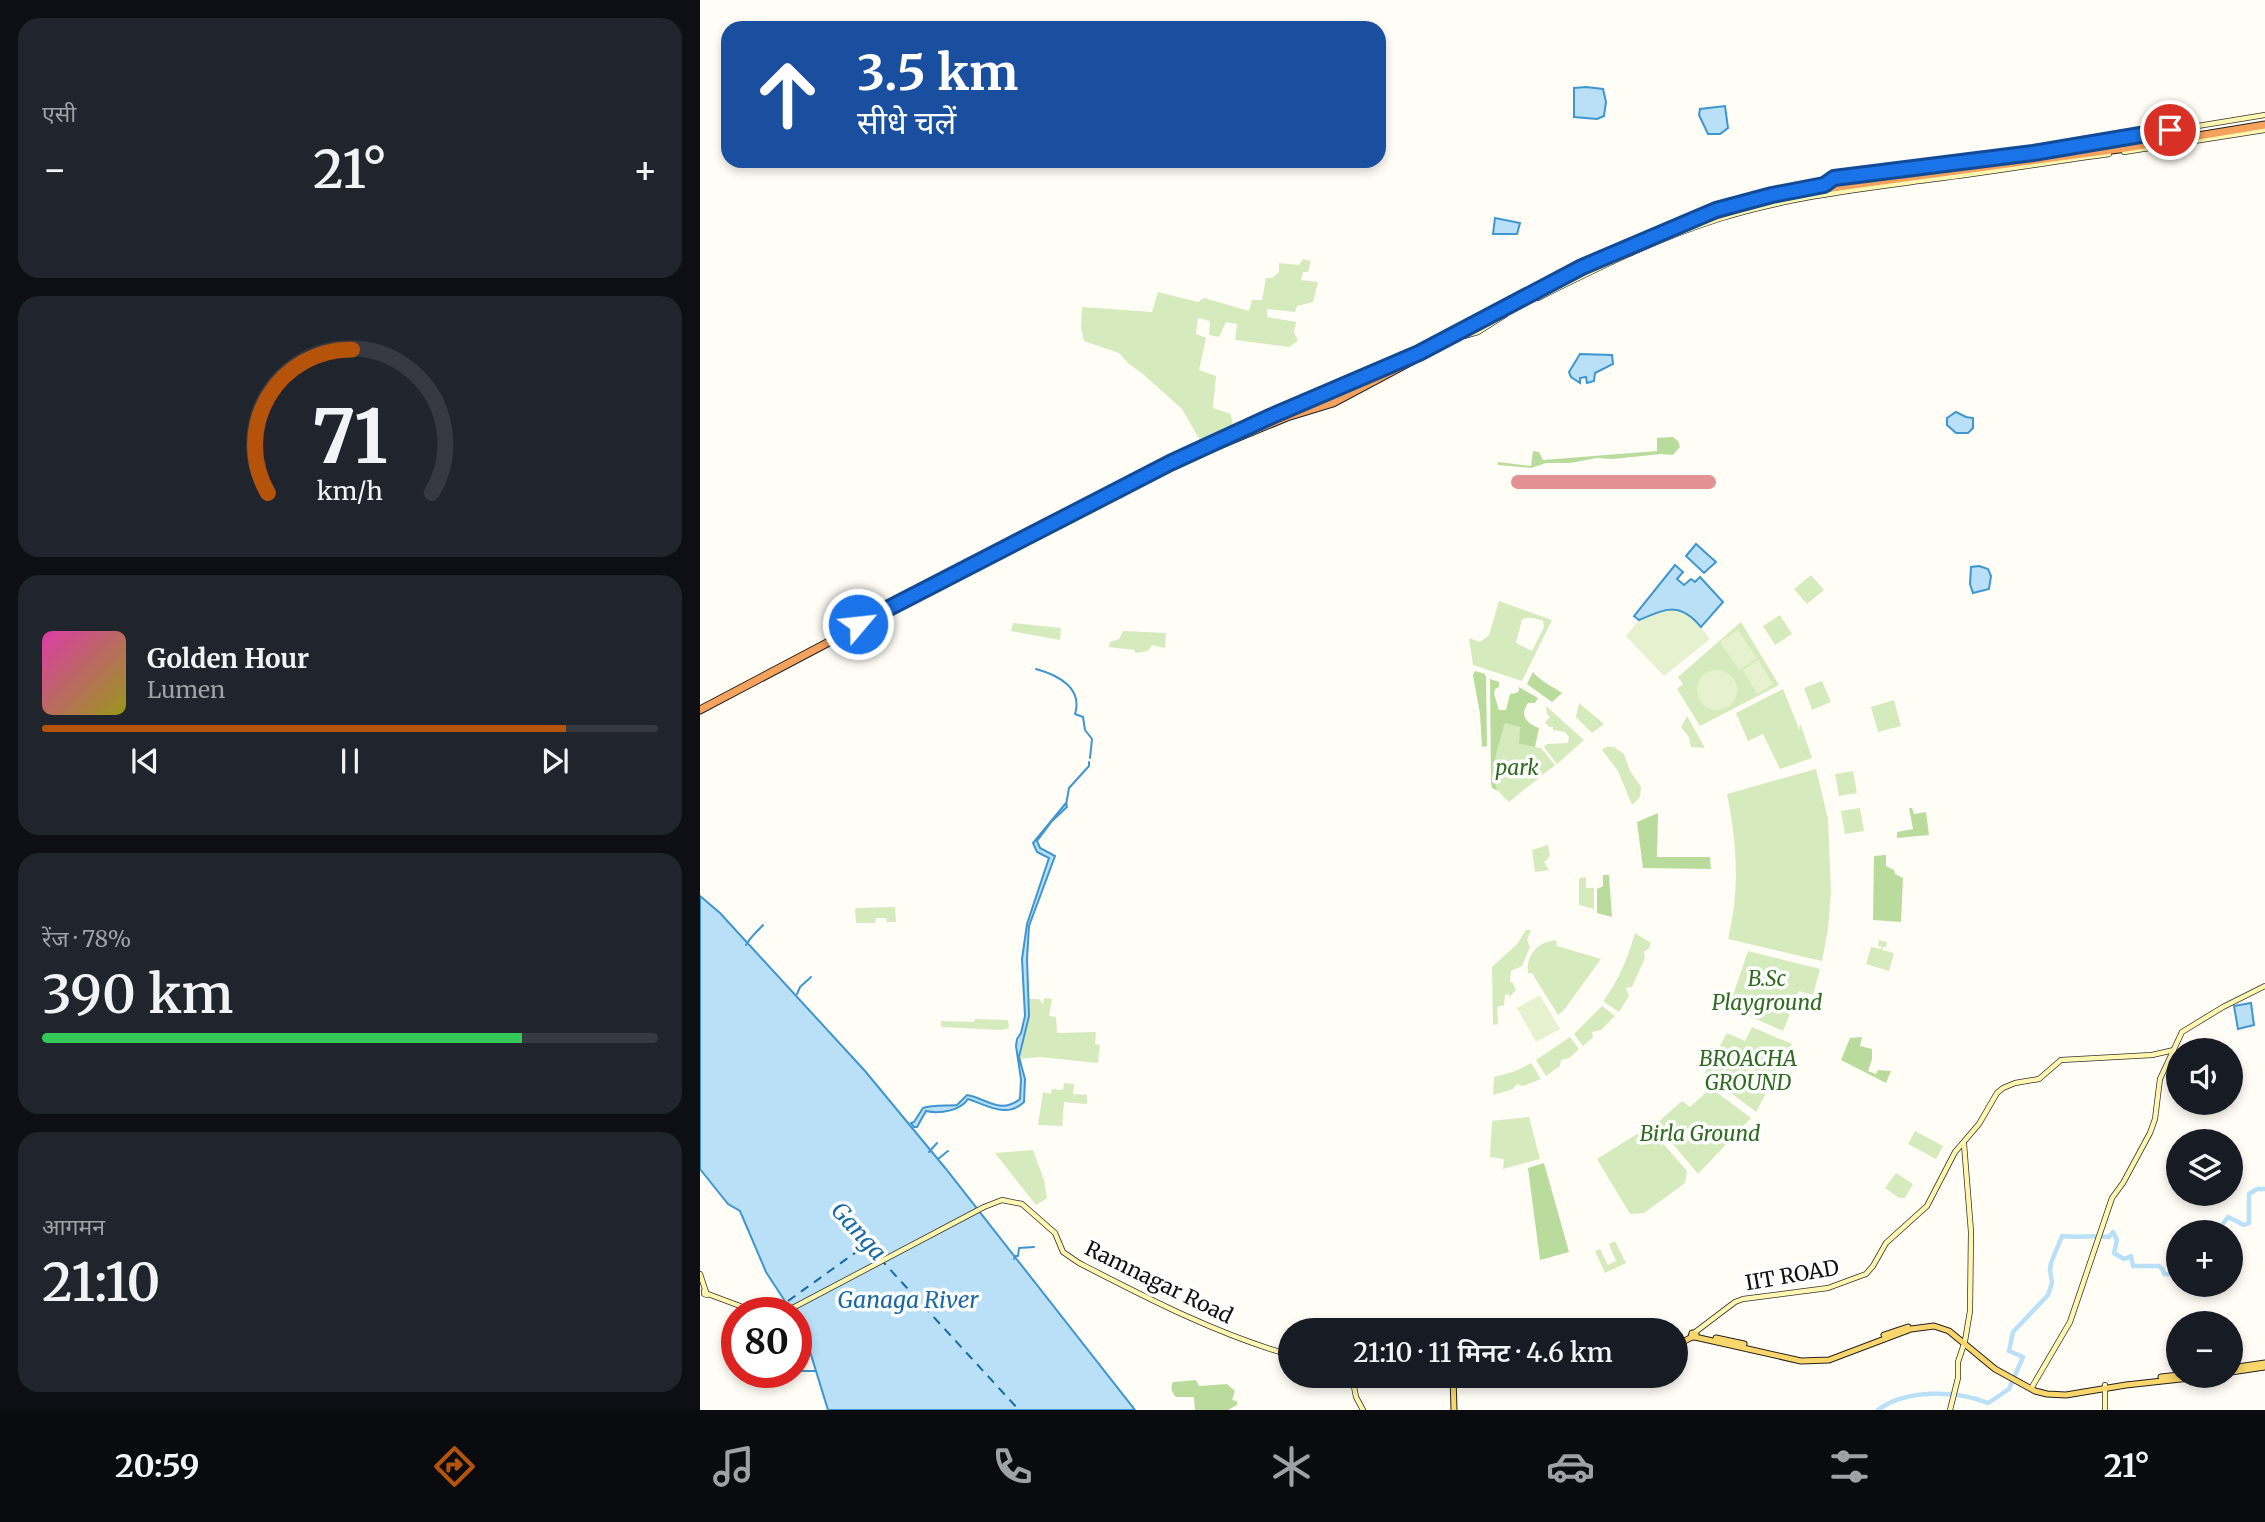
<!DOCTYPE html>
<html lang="hi">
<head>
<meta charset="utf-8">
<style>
  body { margin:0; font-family:Merriweather,"Noto Sans Devanagari",serif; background:#20242c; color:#f1f3f6; height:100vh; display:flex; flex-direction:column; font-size:26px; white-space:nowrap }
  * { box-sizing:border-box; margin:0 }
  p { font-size:23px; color:#9ea1a6 }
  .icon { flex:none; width:38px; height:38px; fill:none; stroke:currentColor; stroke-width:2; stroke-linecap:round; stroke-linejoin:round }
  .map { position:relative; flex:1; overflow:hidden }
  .details { display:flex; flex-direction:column; gap:18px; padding:18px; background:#0d0f14; width:700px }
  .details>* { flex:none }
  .banner { position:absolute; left:21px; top:21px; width:665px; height:147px; border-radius:21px; box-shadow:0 4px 10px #0003; background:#1a4fa0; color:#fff; overflow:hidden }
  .buttons { position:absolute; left:1466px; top:1038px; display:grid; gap:14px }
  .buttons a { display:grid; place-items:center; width:77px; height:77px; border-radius:50%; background:#171b24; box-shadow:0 4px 10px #0003; font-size:35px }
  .speed { position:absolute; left:21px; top:1297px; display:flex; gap:14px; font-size:35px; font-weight:700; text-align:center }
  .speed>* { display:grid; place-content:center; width:91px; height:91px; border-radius:50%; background:#171b24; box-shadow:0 4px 10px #0003; line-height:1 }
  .speed .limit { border:10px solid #d22; background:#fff; color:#111 }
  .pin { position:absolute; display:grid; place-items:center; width:60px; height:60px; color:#fff; margin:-30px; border:4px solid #fff; border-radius:50%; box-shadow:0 2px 7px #0007 }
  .me { position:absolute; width:77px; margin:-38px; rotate:62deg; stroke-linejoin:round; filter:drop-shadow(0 0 5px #0008) }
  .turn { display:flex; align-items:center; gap:24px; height:147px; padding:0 21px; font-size:32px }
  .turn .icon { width:91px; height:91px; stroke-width:2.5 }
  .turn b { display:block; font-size:49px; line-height:60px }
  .big { font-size:52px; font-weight:600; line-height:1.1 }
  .details .widget { flex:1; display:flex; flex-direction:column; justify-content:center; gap:10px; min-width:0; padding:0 24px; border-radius:21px; background:#20242c }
  .details .dial { align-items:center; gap:0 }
  .dial svg { height:182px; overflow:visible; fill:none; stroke:#363941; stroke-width:7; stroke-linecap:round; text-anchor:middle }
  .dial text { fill:#f1f3f6; stroke:none }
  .song { display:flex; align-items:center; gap:21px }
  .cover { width:84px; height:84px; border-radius:10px; background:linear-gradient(135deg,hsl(320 70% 55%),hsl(60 70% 35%)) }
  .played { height:7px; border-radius:4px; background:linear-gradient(90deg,#b45309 85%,#363941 85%) }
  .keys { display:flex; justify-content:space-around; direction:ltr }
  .heat { display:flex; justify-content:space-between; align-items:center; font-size:38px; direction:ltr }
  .charge { height:10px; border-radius:5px; background:linear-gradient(90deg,#34c759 78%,#363941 0) }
  .trip { position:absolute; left:578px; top:1318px; width:410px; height:70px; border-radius:35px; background:#171b24; box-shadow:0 4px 10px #0003; font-weight:600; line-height:70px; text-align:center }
  .tabs { display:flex; height:112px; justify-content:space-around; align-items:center; background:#090b0e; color:#9ea1a6 }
  .tabs .icon { width:49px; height:49px }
  .tabs .active { color:#b45309 }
  .tabs b { font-size:32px; color:#f1f3f6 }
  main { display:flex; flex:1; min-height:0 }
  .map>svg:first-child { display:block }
  .green { fill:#d5ebbd; fill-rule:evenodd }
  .forest { fill:#b9dc9c }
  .pitch { fill:#e6f2cf }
  .water { fill:#b9e0f7; stroke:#3f96cf; stroke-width:2 }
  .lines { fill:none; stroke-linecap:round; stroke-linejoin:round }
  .stream { stroke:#3f96cf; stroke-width:2 }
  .river { stroke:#b9e0f7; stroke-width:4.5 }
  .ferry { stroke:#1768a6; stroke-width:2; stroke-dasharray:9 7; stroke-linecap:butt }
  .runway { stroke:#e29292; stroke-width:14 }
  .secondary-casing { stroke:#333; stroke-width:6 }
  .primary-casing { stroke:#222; stroke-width:7 }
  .highway-casing { stroke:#222; stroke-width:9 }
  .secondary { stroke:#fff6b0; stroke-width:4.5 }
  .primary { stroke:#f9d66b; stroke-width:5 }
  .highway { stroke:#f5a25d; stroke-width:7 }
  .route-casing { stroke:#114b97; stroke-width:18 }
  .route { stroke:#1a73e8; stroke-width:12 }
  .labels { text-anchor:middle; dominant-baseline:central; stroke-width:7; stroke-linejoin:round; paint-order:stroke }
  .park-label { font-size:21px; font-style:italic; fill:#2f6b1f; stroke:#fff }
  .street-label { font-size:21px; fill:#111; stroke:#fff }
  .water-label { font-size:23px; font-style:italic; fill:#1768a6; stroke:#fff }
</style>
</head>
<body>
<main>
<section class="details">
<div class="widget"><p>एसी</p>
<div class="heat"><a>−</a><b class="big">21°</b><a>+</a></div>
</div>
<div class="widget dial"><svg viewBox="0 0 100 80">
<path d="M14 69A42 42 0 1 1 86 69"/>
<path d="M14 69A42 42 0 0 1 51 6" stroke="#b45309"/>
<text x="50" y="56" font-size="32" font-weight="700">71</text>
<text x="50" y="72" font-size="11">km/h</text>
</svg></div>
<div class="widget">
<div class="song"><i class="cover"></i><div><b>Golden Hour</b><p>Lumen</p></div></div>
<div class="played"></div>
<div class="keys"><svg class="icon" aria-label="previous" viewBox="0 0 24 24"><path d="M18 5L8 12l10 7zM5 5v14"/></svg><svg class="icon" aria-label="pause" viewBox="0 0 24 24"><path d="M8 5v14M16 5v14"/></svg><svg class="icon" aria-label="next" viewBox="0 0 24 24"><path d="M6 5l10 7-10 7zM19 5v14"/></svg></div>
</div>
<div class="widget"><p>रेंज · 78%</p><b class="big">390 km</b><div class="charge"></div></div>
<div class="widget"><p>आगमन</p><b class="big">21:10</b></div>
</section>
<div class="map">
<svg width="1565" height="1410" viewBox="0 0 1565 1410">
  <rect width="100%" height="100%" fill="#fffdf5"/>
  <g class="green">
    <polygon points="603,259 611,261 608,272 603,272 601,280 618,282 613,302 597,306 595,312 567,309 567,317 596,322 594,333 598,340 590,347 535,340 537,324 526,322 519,337 509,335 510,321 498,318 496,334 506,338 499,370 516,376 513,408 531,414 533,427 500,440 482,409 443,374 428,363 419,353 384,341 381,327 382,307 452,312 458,292 498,302 504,298 549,311 552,300 562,300 566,278 572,278 579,272 579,263 599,265"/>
    <polygon points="1111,575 1124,590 1107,604 1094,589"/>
    <path d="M799,601l53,19 -30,61 -49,-16 -4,-27 11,4 9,-7zM825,618h9l9,3 1,6 -12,24 -16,-8 6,-23z"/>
    <polygon points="1080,615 1092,634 1075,645 1063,626"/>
    <polygon points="1041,622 1079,685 1000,726 977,689 983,684 978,677"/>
    <polygon points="313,623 361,628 360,640 311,631"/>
    <polygon points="423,631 466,633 465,648 452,645 448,651 436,653 434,650 409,647 410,642 419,639"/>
    <polygon points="1122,681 1131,702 1112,710 1104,688"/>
    <polygon points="1083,689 1100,731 1100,723 1112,758 1080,769 1063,734 1048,741 1036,713"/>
    <polygon points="1194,700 1201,726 1178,732 1171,707"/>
    <polygon points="879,703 904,724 892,733 876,717"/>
    <polygon points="846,706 884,740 857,764 844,747 847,744 868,743 869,737 865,732 853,730 853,727 849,727 845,722 850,717 847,714"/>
    <polygon points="987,716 1005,748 991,747 989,737 981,727"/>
    <path d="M805,723l16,3 -2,18 22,4 14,17 -46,37c-5,-5 -11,-10 -14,-17 -6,-16 5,-47 10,-62z"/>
    <polygon points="906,747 914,747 924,754 930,771 941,787 940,797 932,805 918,771 902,750"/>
    <path d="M1116,769l12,50 3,73 -3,37 -6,32 -94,-22c12,-49 9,-96 -1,-145z"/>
    <polygon points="1153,771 1157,793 1139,796 1135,774"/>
    <polygon points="1160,808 1164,831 1145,834 1141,811"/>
    <polygon points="848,845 850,856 844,862 849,870 835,872 832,850"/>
    <polygon points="886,877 886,888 894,888 894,909 879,905 879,880 880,878"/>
    <polygon points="195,907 196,922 187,922 186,918 176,918 175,923 156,923 155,910 157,908"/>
    <polygon points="826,930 831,930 827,940 830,947 822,966 811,971 810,982 813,983 816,990 809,997 809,994 805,995 804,1005 797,1007 798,1024 793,1025 792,967 817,944"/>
    <path d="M935,933l16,10 -2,5 -5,4 1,6 -13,29 -6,1 3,8 -10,16 -16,-11c16,-20 25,-44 32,-68z"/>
    <path d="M856,940l1,6 44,13 -37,51 -6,5 -26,-42h-4c-2,-19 10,-31 28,-33z"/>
    <polygon points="1179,940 1187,942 1186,947 1183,947 1182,950 1194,953 1189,971 1166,964 1171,947 1181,949 1181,946 1178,946"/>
    <polygon points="1048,951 1120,969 1113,995 1099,991 1083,1031 1029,1007"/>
    <polygon points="344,998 352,999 349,1016 356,1017 357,1033 396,1032 395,1044 400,1045 398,1063 340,1057 320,1059 327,999 339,999 343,1004"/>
    <polygon points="902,1006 915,1016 901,1030 892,1032 893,1037 883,1046 874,1034"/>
    <polygon points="275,1019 308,1020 309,1028 302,1030 241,1027 241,1021 274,1022"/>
    <polygon points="1052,1027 1092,1044 1056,1112 1005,1073 1027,1033 1045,1041"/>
    <polygon points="870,1037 879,1049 869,1058 861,1060 860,1066 846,1076 836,1060"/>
    <polygon points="831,1063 841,1079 823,1086 817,1084 813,1089 793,1095 794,1077 816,1071"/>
    <polygon points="364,1083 374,1084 373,1094 387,1095 387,1104 364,1102 362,1126 338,1125 343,1092 351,1094 352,1089 363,1090"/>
    <polygon points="1011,1088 1051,1118 998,1174 956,1124 982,1101 990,1107"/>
    <polygon points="829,1117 840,1159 803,1169 804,1159 790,1157 792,1121"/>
    <polygon points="1215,1131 1243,1146 1236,1159 1208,1144"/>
    <polygon points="954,1133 987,1171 985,1183 944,1213 930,1214 897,1159 937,1134"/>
    <polygon points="333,1150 344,1180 347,1198 336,1205 295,1153"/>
    <polygon points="1196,1173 1213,1184 1205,1198 1199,1198 1185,1188"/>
    <polygon points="915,1241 926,1263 905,1273 895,1251 900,1249 908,1265 916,1261 909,1244"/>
  </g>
  <g class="forest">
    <polygon points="973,437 978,441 980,447 973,455 961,454 913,459 897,458 870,463 846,463 831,468 798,465 798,462 831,466 833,451 839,452 843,460 957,451 957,438"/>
    <polygon points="775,671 785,674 786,678 787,746 782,747 780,714 773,675"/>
    <path d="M833,672c7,9 19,14 29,21l-10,9 -25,-18z"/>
    <path d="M790,679l9,3v5l-4,2 -1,5 5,16h7l4,-16 6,-1 3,-2v-4l19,11 -3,5h-7c-9,13 -1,20 11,25l-4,19 -16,-3 1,-17 -15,-4c-6,21 -17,48 -7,68l-6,-3 -1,-5z"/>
    <polygon points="1209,808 1212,808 1214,814 1226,812 1229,835 1197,838 1197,832 1213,829"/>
    <polygon points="958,813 957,857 1010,857 1011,869 943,868 937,822"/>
    <polygon points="1186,855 1186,866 1194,870 1195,874 1203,878 1201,922 1173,920 1174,856"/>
    <polygon points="903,875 909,875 912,917 897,913 897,889 903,886"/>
    <polygon points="1162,1037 1160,1046 1172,1049 1172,1059 1168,1071 1176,1074 1178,1070 1191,1071 1186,1083 1141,1060 1150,1038"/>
    <polygon points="844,1163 869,1252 840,1260 828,1168"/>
    <path d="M496,1380l3,6 28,-2 8,7 -3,9 5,1v4l-9,5h-33l-1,-13h-18c-4,-4 -6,-9 -3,-15z"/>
  </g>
  <g class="pitch">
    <polygon points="968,608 992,616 1010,639 964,676 926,636 939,620"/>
    <polygon points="1038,630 1057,658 1039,670 1020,642"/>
    <polygon points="1058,660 1073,684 1057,694 1043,670"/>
    <circle cx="1017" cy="690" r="20"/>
    <polygon points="840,995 860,1029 836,1042 817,1008"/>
  </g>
  <g class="water">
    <polygon points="886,87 903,89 906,102 904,116 897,119 874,117 874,88"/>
    <polygon points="1025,106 1028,128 1020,134 1008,134 999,115 1000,109"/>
    <polygon points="795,218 820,223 817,234 793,234"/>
    <polygon points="880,354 912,355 913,364 895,373 894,381 887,383 886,377 880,378 880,383 871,377 869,372"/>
    <polygon points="1256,412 1266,417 1273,418 1273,428 1268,433 1256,433 1247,425 1247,418"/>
    <polygon points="996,544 1016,562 1004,573 986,556"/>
    <path d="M975,565l8,7 -6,7 7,6 7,-6 4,3 5,-5 23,25 -22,25c-21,-26 -36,-18 -62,-7l-5,-4z"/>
    <polygon points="1279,566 1288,569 1291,576 1289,589 1273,593 1270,584 1271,567"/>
    <path d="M366,803l1,4 -15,14 -15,20 3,7 15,8 -26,70 -2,33 2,57 -10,41 6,22 -1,23c-17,17 -37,3 -56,-3 -8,12 -28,15 -42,12l-9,16h-3l-3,-4 3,-1 9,-14c10,-3 23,-2 34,-3l10,-10c19,3 33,20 53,4l1,-20 -5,-33 1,-7 4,-6 4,-17 -3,-57 5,-35 22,-66 -12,-6 -4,-9z"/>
    <polygon points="0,896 20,913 165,1071 246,1169 435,1410 128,1410 104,1332 96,1319 96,1312 92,1312 66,1272 40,1211 28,1204 0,1169"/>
    <polygon points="1551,1003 1554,1025 1538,1029 1534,1006"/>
  </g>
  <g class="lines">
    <g class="stream">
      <path d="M336,669c22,6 47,19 39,45l8,3 2,13 7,9 -2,19"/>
      <polyline points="366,805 369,788 389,766 389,762"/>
      <path d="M46,945c5,-9 11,-13 17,-20"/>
      <polyline points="97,994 100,987 111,977"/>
      <polyline points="229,1152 237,1143"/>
      <polyline points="238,1159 248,1151"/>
      <polyline points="314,1259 315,1256 318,1256 319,1248 334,1247"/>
      <polyline points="97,1371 116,1371"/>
    </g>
    <g class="river">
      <polyline points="1517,1232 1528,1217 1544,1225 1549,1223 1549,1194 1557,1189 1565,1189"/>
      <path d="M1178,1410c28,-21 79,-20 110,-7l21,-14 14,-32 -14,-6 4,-19 35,-37 4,-12 -2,-13 1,-7 11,-27c16,2 31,-1 47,1l4,-5 4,8 -3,13 10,6 7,-3 2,10h26l4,4 1,4 15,1"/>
    </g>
    <polyline class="ferry" points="88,1301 159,1250 166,1248 174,1252 319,1410"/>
    <polyline class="runway" points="818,482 1009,482"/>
    <defs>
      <g id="secondary">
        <polyline points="1424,152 1565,130"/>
        <polyline points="1124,185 1134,179 1333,153 1565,115"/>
        <path d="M838,298c58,-29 118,-59 181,-79 70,-22 142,-30 215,-40 58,-7 116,-17 175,-25"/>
        <polyline points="764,336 778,332 805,315"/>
        <polyline points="0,1274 7,1295 4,1294 4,1291"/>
        <polyline points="8,1294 56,1312"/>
        <path d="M85,1312l199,-105 18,-7 20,4 33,29 8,19 16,11c68,35 137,71 211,92"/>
        <polyline points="994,1333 1035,1302 1043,1299 1128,1288 1166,1274 1173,1266 1186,1243 1227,1206 1255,1152 1279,1124 1297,1093 1303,1088 1315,1083 1339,1079 1361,1060 1452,1055 1474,1050"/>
        <polyline points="652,1376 656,1397 663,1410"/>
        <polyline points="1332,1387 1370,1322 1412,1198 1423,1183 1450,1133 1455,1119 1460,1079 1482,1032 1523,1007 1565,986"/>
        <polyline points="1250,1410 1258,1378 1258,1362 1265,1341 1270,1311 1271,1232 1264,1144"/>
        <polyline points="1405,1410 1405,1385"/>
      </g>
      <g id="primary">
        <polygon points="992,1333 996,1334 995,1337 991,1337"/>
        <polyline points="1184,1335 1208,1327"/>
        <polyline points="995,1337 1101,1361 1129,1360 1211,1329 1234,1326 1249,1331 1295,1369 1335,1391 1347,1394 1366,1395 1426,1385 1508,1376"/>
        <polyline points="1016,1338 1044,1344"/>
        <polyline points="975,1346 992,1337"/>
        <polyline points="1531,1368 1565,1363"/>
        <polyline points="1531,1372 1565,1367"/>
        <polyline points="753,1376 754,1410"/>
        <polyline points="1461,1377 1479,1375"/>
      </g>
      <g id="highway">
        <polyline points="1378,150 1456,138"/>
        <polyline points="999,217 1024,208"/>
        <polyline points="537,432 709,358"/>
        <polyline points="0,710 296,554 471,465 587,417 633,403 879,272 989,225 1058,203 1123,189 1419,149 1565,125"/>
      </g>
    </defs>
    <use href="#secondary" class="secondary-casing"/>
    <use href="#primary" class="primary-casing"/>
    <use href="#highway" class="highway-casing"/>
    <use href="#secondary" class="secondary"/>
    <use href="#primary" class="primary"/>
    <use href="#highway" class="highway"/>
  </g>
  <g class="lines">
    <defs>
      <polyline id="route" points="158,624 470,463 572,416 719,353 882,267 1016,210 1072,195 1124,185 1134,178 1333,153 1470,130"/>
    </defs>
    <use href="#route" class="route-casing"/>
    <use href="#route" class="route"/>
  </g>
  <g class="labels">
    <g class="park-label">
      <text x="817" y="767">park</text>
      <text x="1067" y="978">B.Sc<tspan x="1067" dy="24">Playground</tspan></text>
      <text x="1048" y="1058">BROACHA<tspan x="1048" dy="24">GROUND</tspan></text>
      <text x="1000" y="1133">Birla Ground</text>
    </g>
    <g class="street-label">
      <text transform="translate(1092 1275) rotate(-10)">IIT ROAD</text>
      <text transform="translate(459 1282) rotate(26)">Ramnagar Road</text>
    </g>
    <g class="water-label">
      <text transform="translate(159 1231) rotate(48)">Ganga</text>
      <text x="208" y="1299">Ganaga River</text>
    </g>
  </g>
</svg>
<div class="buttons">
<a><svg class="icon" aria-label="sound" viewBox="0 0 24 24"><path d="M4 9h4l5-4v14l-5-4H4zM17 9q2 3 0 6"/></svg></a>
<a><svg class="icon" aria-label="layers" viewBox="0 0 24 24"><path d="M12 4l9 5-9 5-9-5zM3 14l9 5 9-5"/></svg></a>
<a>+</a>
<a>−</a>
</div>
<div class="speed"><div class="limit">80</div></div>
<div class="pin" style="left:1470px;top:130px;background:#d93025"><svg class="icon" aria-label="arrive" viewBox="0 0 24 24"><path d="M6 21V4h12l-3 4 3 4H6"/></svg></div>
<svg class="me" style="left:158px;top:624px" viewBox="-20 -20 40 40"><circle r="17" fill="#1a73e8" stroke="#fff" stroke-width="3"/><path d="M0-11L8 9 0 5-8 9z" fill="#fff"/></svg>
<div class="trip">21:10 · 11 मिनट · 4.6 km</div>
<div class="banner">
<div class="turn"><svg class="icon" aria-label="ahead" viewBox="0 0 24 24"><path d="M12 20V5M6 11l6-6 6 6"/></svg><div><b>3.5 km</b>सीधे चलें</div></div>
</div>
</div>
</main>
<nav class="tabs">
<b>20:59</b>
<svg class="icon active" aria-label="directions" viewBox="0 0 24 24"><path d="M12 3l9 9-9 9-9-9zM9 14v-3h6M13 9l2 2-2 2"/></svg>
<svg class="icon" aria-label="music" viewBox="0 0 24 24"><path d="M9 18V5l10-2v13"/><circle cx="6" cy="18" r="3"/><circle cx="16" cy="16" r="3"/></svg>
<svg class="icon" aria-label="phone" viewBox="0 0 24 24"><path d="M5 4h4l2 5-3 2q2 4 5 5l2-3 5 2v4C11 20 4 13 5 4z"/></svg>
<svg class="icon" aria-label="climate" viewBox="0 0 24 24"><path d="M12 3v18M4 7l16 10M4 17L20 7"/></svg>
<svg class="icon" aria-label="car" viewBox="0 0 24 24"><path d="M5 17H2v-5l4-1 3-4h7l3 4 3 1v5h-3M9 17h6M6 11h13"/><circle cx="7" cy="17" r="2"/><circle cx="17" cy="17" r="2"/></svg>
<svg class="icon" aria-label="filters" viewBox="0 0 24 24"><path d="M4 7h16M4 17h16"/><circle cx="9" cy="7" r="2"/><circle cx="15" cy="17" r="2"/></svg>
<b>21°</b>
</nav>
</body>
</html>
